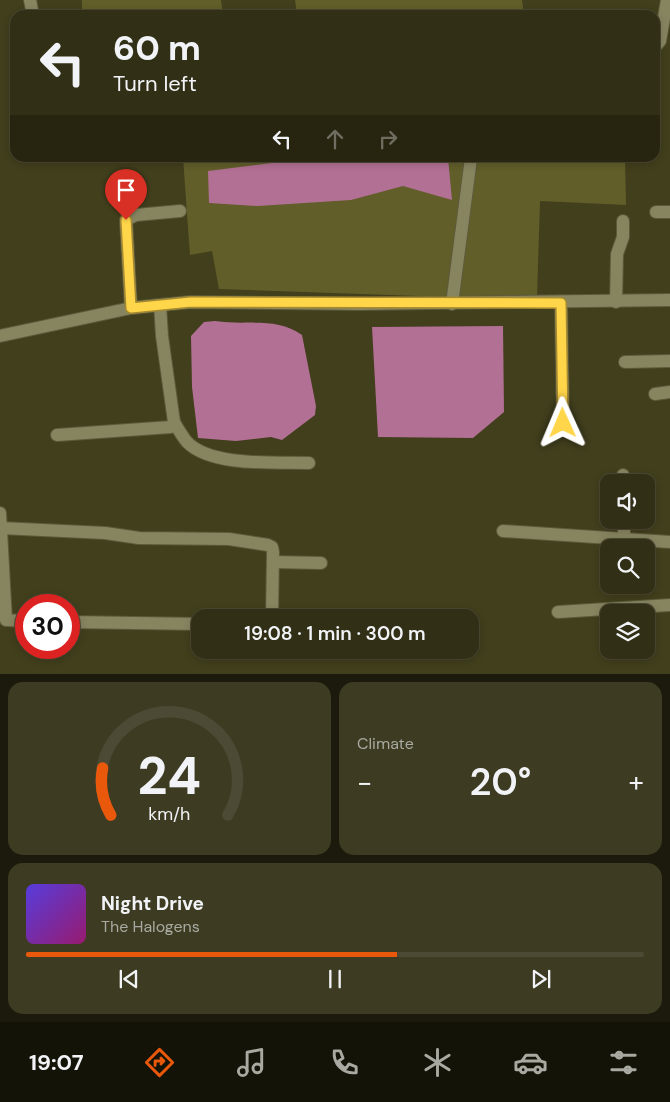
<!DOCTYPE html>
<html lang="en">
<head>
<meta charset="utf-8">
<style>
  body { margin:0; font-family:"DM Sans",sans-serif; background:#3d3b22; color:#f1f3f6; height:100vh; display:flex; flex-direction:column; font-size:19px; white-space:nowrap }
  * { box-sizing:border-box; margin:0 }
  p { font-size:16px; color:#a8a9a0 }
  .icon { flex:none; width:28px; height:28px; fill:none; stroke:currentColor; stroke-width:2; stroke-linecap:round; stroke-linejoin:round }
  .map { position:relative; height:674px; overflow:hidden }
  .panel { display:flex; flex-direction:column; gap:8px; padding:8px; background:#1b1a0c; flex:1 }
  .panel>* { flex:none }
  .guide { position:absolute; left:10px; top:10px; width:650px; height:152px; border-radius:15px; box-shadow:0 2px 8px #0003,0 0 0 1px #4c4a34; background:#312f15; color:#f1f3f6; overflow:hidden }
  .tools { position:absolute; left:600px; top:474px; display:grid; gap:10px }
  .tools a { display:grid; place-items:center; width:55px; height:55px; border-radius:10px; background:#312f15; box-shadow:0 2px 8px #0003,0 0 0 1px #4c4a34; font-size:25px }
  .speed { position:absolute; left:15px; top:594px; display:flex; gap:10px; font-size:25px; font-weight:700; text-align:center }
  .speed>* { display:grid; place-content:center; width:65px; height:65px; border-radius:50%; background:#312f15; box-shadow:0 2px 8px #0003,0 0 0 1px #4c4a34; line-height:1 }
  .speed .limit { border:8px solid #d22; background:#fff; color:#111 }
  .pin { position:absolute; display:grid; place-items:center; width:42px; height:42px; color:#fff; margin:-51px -21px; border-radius:50% 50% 50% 0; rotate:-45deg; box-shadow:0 0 5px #0007 }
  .pin .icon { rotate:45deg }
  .me { position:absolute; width:55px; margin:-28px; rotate:359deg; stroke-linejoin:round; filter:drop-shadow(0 0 4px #0008) }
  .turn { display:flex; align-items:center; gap:18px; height:105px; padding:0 20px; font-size:22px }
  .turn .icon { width:65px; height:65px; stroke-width:2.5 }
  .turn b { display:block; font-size:35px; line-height:42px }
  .lanes { display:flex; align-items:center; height:48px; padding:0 20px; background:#0003; justify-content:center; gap:25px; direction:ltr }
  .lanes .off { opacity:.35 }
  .big { font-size:38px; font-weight:600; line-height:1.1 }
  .panel .tile { flex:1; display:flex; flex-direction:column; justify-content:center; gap:8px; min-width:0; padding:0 18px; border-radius:15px; background:#3d3b22 }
  .panel .dial { align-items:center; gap:0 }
  .dial svg { height:130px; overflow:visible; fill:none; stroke:#4c4a34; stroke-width:7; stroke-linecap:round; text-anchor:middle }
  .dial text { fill:#f1f3f6; stroke:none }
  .song { display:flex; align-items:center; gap:15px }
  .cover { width:60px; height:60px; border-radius:8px; background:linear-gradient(135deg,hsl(250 70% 55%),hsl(320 70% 35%)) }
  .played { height:5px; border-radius:2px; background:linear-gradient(90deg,#ea580c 60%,#4c4a34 60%) }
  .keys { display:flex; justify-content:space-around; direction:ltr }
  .heat { display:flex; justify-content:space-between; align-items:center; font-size:28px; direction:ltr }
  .panel .tiles { flex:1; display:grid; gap:8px; grid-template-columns:1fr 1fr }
  .tile:last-child { grid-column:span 2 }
  .trip { position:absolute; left:191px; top:609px; width:288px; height:50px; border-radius:15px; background:#312f15; box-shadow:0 2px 8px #0003,0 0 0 1px #4c4a34; font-weight:600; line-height:50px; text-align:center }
  .tabs { display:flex; height:80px; justify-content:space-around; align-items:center; background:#141308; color:#a8a9a0 }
  .tabs .icon { width:35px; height:35px }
  .tabs .selected { color:#ea580c }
  .tabs b { font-size:22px; color:#f1f3f6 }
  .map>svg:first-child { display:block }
  .green { fill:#615e2a }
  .water { fill:#b27094 }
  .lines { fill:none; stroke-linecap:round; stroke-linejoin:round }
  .minor-casing { stroke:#5c5a3b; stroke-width:14 }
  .minor { stroke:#878560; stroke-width:12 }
  .route-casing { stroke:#a68a30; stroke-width:12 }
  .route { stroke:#ffd54a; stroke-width:9 }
</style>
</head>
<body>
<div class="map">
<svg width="670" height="675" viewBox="0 0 670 675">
  <rect width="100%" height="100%" fill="#413f1c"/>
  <g class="green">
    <polygon points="82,0 221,0 223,15 68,15 82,9"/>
    <polygon points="295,0 522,0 524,15 297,15"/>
    <polygon points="183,158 625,158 626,205 540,201 537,297 476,298 219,289 212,251 190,255"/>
  </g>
  <g class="water">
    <polygon points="311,158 448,158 452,200 403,186 351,200 258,206 209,203 208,171"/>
    <path d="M215,321c30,5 62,-5 87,14l14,71 -1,9 -33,25 -11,-3 -35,4 -38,-3 -6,-51 -1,-51 13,-14z"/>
    <polygon points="503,326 504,412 473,438 378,437 372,327"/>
  </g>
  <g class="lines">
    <defs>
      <g id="minor">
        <polyline points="30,0 33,15"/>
        <polyline points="655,47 660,41 667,0"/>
        <polyline points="656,212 670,212"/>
        <polyline points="616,302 617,254 623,237 623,221"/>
        <polyline points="561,303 563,423"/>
        <polyline points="452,304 471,158"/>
        <polyline points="131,308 160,305"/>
        <polyline points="0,336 131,308 126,220 136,215 180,211"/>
        <polyline points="625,362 670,361"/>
        <polyline points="655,394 670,392"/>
        <path d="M174,422c4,7 8,14 13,20 24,25 89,20 122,21"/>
        <polyline points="57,435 171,427 174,422 162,336 160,305 191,302 358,304 670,300"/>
        <polyline points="623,475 623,482"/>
        <polyline points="0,513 6,620 26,621"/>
        <polyline points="624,520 624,539"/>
        <polyline points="1,528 105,533 139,538 229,539 268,545 272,547 273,552 272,618"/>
        <polyline points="503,531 670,542"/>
        <polyline points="273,562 321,563"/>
        <polyline points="558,612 670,605"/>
        <polyline points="69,622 200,624"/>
      </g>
    </defs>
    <use href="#minor" class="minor-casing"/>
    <use href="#minor" class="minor"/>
  </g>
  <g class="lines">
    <defs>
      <polyline id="route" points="126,220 131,308 191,302 561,303 563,423"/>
    </defs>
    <use href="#route" class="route-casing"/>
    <use href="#route" class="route"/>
  </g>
</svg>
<div class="tools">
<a><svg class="icon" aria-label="sound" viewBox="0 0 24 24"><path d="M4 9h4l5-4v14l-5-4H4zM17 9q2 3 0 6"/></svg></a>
<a><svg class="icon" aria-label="search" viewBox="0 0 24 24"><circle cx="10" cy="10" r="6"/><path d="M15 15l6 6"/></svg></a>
<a><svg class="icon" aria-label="layers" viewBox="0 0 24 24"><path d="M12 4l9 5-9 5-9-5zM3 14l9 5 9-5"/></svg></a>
</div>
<div class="speed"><div class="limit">30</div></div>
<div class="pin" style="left:126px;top:220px;background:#d93025"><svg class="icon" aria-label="arrive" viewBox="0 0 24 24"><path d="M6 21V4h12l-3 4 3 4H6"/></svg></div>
<svg class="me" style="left:563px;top:423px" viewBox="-20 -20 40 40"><path d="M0-17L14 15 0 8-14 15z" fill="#ffd54a" stroke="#fff" stroke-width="4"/></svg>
<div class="trip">19:08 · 1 min · 300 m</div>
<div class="guide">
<div class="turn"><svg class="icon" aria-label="left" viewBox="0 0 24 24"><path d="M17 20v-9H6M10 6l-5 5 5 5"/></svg><div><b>60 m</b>Turn left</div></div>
<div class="lanes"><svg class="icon" aria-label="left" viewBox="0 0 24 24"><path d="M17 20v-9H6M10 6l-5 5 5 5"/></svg><svg class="icon off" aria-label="ahead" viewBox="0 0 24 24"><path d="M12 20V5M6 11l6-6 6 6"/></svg><svg class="icon off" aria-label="right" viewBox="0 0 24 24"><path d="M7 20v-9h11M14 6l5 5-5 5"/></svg></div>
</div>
</div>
<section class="panel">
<div class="tiles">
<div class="tile dial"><svg viewBox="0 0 100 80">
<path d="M14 69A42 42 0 1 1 86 69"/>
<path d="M14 69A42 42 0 0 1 9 40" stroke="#ea580c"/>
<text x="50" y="56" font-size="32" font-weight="700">24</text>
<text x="50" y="72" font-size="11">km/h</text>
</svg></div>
<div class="tile"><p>Climate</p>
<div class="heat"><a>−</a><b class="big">20°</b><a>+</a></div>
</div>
<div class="tile">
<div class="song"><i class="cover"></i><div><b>Night Drive</b><p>The Halogens</p></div></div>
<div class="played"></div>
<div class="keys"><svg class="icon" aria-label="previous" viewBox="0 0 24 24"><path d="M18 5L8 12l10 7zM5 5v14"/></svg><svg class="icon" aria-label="pause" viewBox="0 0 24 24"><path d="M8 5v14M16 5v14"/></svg><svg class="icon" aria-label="next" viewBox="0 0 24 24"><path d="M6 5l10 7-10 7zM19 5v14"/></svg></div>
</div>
</div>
</section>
<nav class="tabs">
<b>19:07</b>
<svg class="icon selected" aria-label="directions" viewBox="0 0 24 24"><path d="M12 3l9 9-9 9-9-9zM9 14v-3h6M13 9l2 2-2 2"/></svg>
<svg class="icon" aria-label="music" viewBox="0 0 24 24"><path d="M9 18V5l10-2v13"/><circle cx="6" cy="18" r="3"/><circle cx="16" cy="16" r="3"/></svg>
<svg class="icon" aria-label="phone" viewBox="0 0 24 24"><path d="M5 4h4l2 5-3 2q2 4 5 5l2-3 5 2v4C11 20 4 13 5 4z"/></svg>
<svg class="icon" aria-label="climate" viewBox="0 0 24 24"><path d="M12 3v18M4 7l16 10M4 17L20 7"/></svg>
<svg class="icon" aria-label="car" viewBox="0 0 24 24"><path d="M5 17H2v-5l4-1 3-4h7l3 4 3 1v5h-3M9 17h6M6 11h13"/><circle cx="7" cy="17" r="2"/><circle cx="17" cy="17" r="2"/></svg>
<svg class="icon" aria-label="filters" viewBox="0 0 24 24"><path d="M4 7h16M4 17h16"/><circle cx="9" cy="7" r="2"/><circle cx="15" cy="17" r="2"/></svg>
</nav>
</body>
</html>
